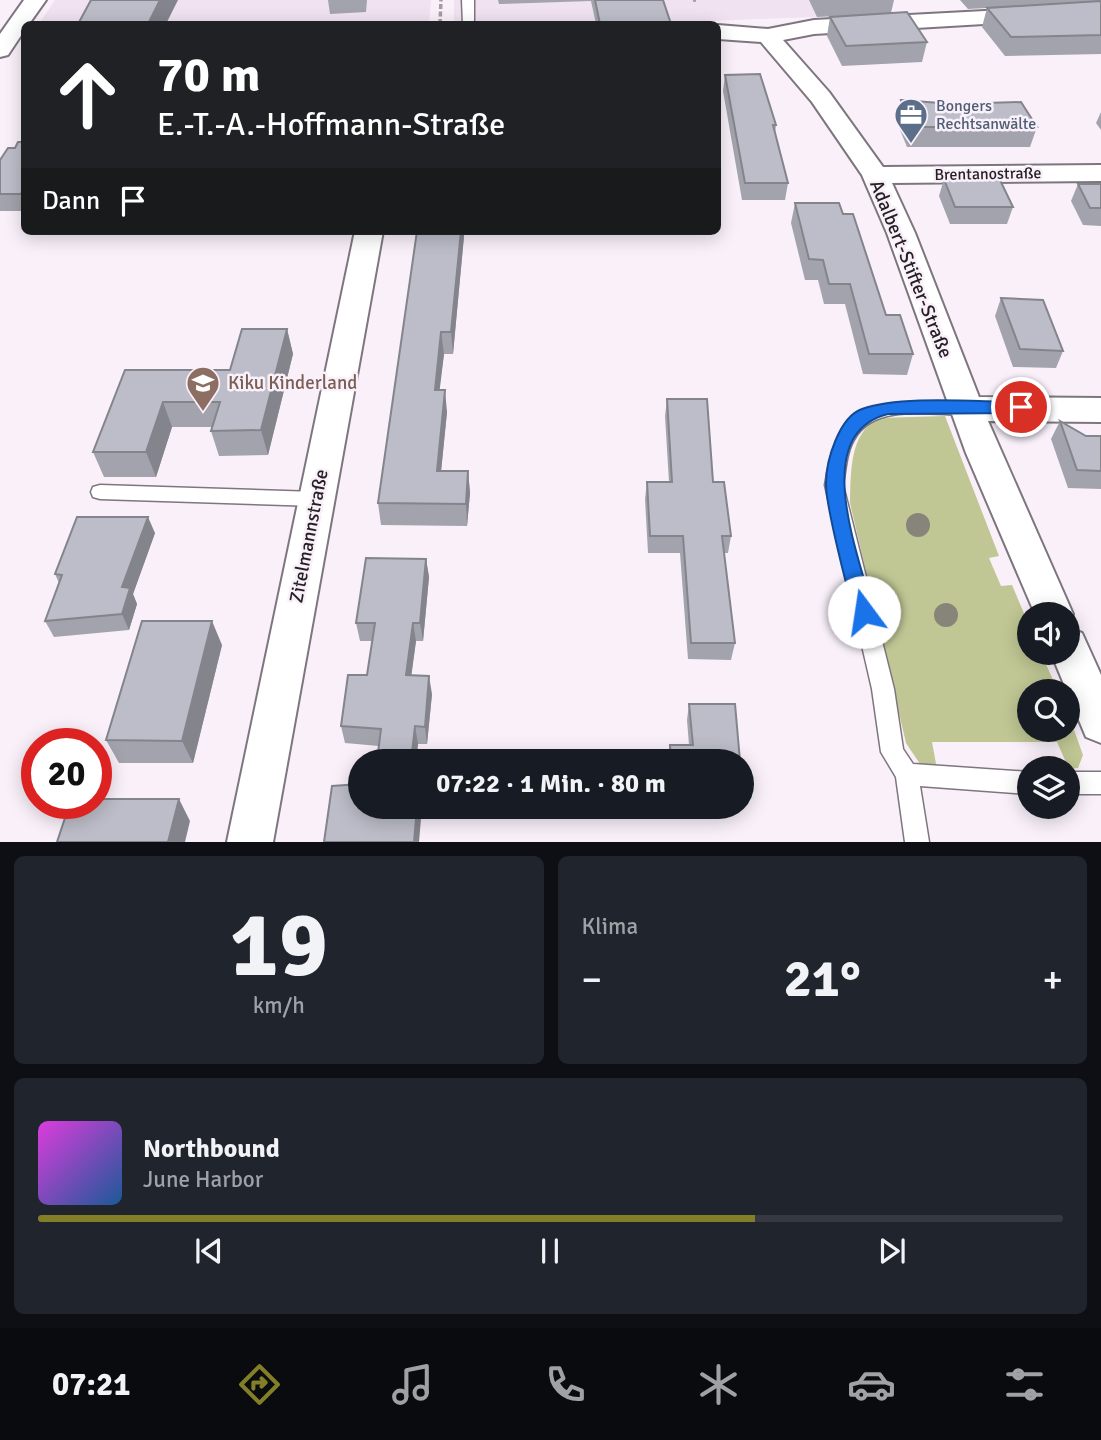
<!DOCTYPE html>
<html lang="de">
<head>
<meta charset="utf-8">
<style>
  body { margin:0; font-family:Signika,sans-serif; background:#20242c; color:#f1f3f6; height:100vh; display:flex; flex-direction:column; font-size:26px; white-space:nowrap }
  * { box-sizing:border-box; margin:0 }
  p { font-size:23px; color:#9ea1a6 }
  .icon { flex:none; width:38px; height:38px; fill:none; stroke:currentColor; stroke-width:2; stroke-linecap:round; stroke-linejoin:round }
  .map { position:relative; height:842px; overflow:hidden }
  .sheet { display:flex; flex-direction:column; gap:14px; padding:14px; background:#0d0f14; flex:1 }
  .sheet>* { flex:none }
  .hud { position:absolute; left:21px; top:21px; width:700px; height:214px; border-radius:10px; box-shadow:0 4px 18px #0003; background:#202124; color:#fff; overflow:hidden }
  .buttons { position:absolute; left:1017px; top:602px; display:grid; gap:14px }
  .buttons a { display:grid; place-items:center; width:63px; height:63px; border-radius:50%; background:#171b24; box-shadow:0 4px 18px #0003; font-size:35px }
  .speed { position:absolute; left:21px; top:728px; display:flex; gap:14px; font-size:35px; font-weight:700; text-align:center }
  .speed>* { display:grid; place-content:center; width:91px; height:91px; border-radius:50%; background:#171b24; box-shadow:0 4px 18px #0003; line-height:1 }
  .speed .limit { border:10px solid #d22; background:#fff; color:#111 }
  .pin { position:absolute; display:grid; place-items:center; width:60px; height:60px; color:#fff; margin:-30px; border:4px solid #fff; border-radius:50%; box-shadow:0 2px 7px #0007 }
  .me { position:absolute; width:77px; margin:-38px; rotate:346deg; stroke-linejoin:round; filter:drop-shadow(0 0 5px #0008) }
  .turn { display:flex; align-items:center; gap:24px; height:147px; padding:0 21px; font-size:32px }
  .turn .icon { width:91px; height:91px; stroke-width:2.5 }
  .turn b { display:block; font-size:49px; line-height:60px }
  .then { display:flex; align-items:center; height:66px; padding:0 21px; background:#0003; gap:14px; font-size:26px }
  .big { font-size:52px; font-weight:700; line-height:1.1 }
  .sheet .tile { flex:1; display:flex; flex-direction:column; justify-content:center; gap:10px; min-width:0; padding:0 24px; border-radius:10px; background:#20242c }
  .sheet .dial { align-items:center; gap:0 }
  .dial b { font-size:91px; line-height:1 }
  .song { display:flex; align-items:center; gap:21px }
  .cover { width:84px; height:84px; border-radius:10px; background:linear-gradient(135deg,hsl(300 70% 55%),hsl(210 70% 35%)) }
  .played { height:7px; border-radius:4px; background:linear-gradient(90deg,#837f27 70%,#363941 70%) }
  .keys { display:flex; justify-content:space-around; direction:ltr }
  .heat { display:flex; justify-content:space-between; align-items:center; font-size:38px; direction:ltr }
  .sheet .tiles { flex:1; display:grid; gap:14px; grid-template-columns:1fr 1fr }
  .tile:last-child { grid-column:span 2 }
  .trip { position:absolute; left:348px; top:749px; width:406px; height:70px; border-radius:35px; background:#171b24; box-shadow:0 4px 18px #0003; font-weight:700; line-height:70px; text-align:center }
  .menu { display:flex; height:112px; justify-content:space-around; align-items:center; background:#090b0e; color:#9ea1a6 }
  .menu .icon { width:49px; height:49px }
  .menu .active { color:#837f27 }
  .menu b { font-size:32px; color:#f1f3f6 }
  .map>svg:first-child { display:block }
  .built { fill:#f0e2f1 }
  .green { fill:#c0c794 }
  .lines { fill:none; stroke-linecap:round; stroke-linejoin:round }
  .service-casing { stroke:#7e767f; stroke-width:3 }
  .minor-casing { stroke:#7e767f; stroke-width:4 }
  .path { stroke:#a29ba3; stroke-width:3.5; stroke-dasharray:5 2.5; stroke-linecap:butt }
  .service { fill:#fff; fill-rule:evenodd }
  .minor { fill:#fff; fill-rule:evenodd }
  .tree { fill:#878579 }
  .wall { fill:#a2a3ac }
  .shaded-wall { fill:#84848c }
  .building { fill:#bcbdc8; stroke:#84848c; stroke-width:2 }
  .route { fill:#1a73e8; stroke:#114b97; stroke-width:2 }
  .labels { text-anchor:middle; dominant-baseline:central; stroke-width:5; stroke-linejoin:round; paint-order:stroke }
  .far-service-label { font-size:16px; fill:#4e5e75; stroke:#f9f0fa; text-anchor:start }
  .far-street-label { font-size:16px; fill:#231f23; stroke:#f9f0fa }
  .street-label { font-size:19px; fill:#231f23; stroke:#f9f0fa }
  .education-label { font-size:19px; fill:#785e54; stroke:#f9f0fa; text-anchor:start }
</style>
</head>
<body>
<div class="map">
<svg width="1101" height="842" viewBox="0 0 1101 842">
  <rect width="100%" height="100%" fill="#f9f0fa"/>
  <g class="built">
    <polygon points="55,0 431,0 429,24 39,24"/>
    <polygon points="454,0 826,0 835,16 632,24 454,24"/>
  </g>
  <path class="green" d="M945,416l54,140 -10,2 12,28 11,-1 17,40v28h12l17,38h-29v39h39v-17l15,42 -5,13 -9,1 -12,-27h-125l5,27 -17,-5 -14,-21 -56,-240c1,-30 -1,-70 29,-85z"/>
  <g class="lines">
    <defs>
      <g id="service">
        <polygon points="462,0 474,0 474,24 463,24"/>
        <path d="M916,402l50,1 9,6 -9,6c-33,0 -91,-12 -111,23 -9,14 -9,31 -12,47l51,204 9,60 10,15 116,8v22l-109,-8 9,56h-24l-9,-65 -15,-25 -9,-63 -47,-204c10,-61 27,-81 91,-83z"/>
        <polygon points="100,485 316,492 323,494 325,499 323,504 316,506 100,499 93,497 91,492 93,487"/>
        <rect x="1068" y="772" width="33" height="22"/>
      </g>
      <g id="minor">
        <polygon points="24,0 46,0 29,24 24,24 24,31 8,55 0,57 0,34"/>
        <polygon points="1101,5 1101,17 814,34 783,40 829,92 883,167 1101,165 1101,181 892,183 915,233 979,397 1101,398 1101,422 988,421 1073,614 1068,626 1068,614 1035,614 966,453 887,233 862,175 812,102 761,42 718,39 718,25 768,29 814,20"/>
        <polygon points="355,231 383,231 273,842 227,842"/>
        <polygon points="1068,628 1082,633 1101,675 1101,743 1086,737 1051,653 1068,653"/>
      </g>
    </defs>
    <use href="#service" class="service-casing"/>
    <use href="#minor" class="minor-casing"/>
    <g class="path">
      <polyline points="693,0 696,0"/>
      <polyline points="440,24 441,0"/>
    </g>
    <use href="#service" class="service"/>
    <use href="#minor" class="minor"/>
  </g>
  <g class="tree">
    <circle cx="918" cy="525" r="12"/>
    <circle cx="946" cy="615" r="12"/>
  </g>
  <g class="wall">
    <polygon points="328,0 367,0 366,12 330,14"/>
    <polygon points="498,0 663,0 671,24 596,24 591,1 499,4"/>
    <polygon points="809,0 894,0 891,13 927,42 922,62 842,66 827,36 830,17 877,14 817,17"/>
    <polygon points="960,0 1101,0 1101,54 1005,56 982,27 987,8 968,9"/>
    <polygon points="725,75 776,125 775,133 788,183 785,200 742,200 723,91"/>
    <polygon points="901,100 953,104 1037,127 1030,147 907,147 896,120"/>
    <polygon points="1101,112 1101,130 1096,123"/>
    <polygon points="24,142 24,211 0,211 0,160 15,148"/>
    <polygon points="944,179 1013,207 1007,224 950,224 939,196"/>
    <polygon points="1078,184 1101,184 1101,226 1083,225 1071,201"/>
    <polygon points="795,203 843,214 886,315 913,354 907,375 863,374 845,304 824,304 818,280 805,280 791,223"/>
    <polygon points="464,236 453,354 444,354 439,390 447,412 441,471 468,471 470,493 467,526 381,525 378,503"/>
    <polygon points="1001,298 1063,351 1056,368 1013,367 995,316"/>
    <polygon points="287,329 293,354 268,455 219,456 211,431 212,427 172,427 156,477 104,477 93,452 125,370 230,370"/>
    <polygon points="667,399 713,482 731,536 728,553 724,553 735,643 731,660 688,659 680,553 648,553 645,499 647,482 669,482 665,416"/>
    <polygon points="1060,421 1086,436 1101,436 1101,489 1068,488 1051,439"/>
    <polygon points="155,533 133,594 137,604 129,630 54,637 45,621 59,583 55,574"/>
    <polygon points="426,559 429,577 423,641 416,641 411,676 432,694 427,744 418,744 416,761 377,761 379,746 345,743 341,726 367,675 372,641 360,641 356,623"/>
    <polygon points="222,645 193,763 119,763 106,740"/>
    <polygon points="689,704 740,761 667,761 670,745 689,745 687,720"/>
  </g>
  <g class="shaded-wall">
    <polygon points="160,0 178,0 166,24 148,24"/>
    <polygon points="24,188 24,203 21,194"/>
    <polygon points="461,231 464,231 464,236 453,354 451,332"/>
    <polygon points="287,329 293,354 268,455 261,430"/>
    <polygon points="441,332 444,354 437,412 435,390"/>
    <polygon points="445,390 447,412 439,492 437,471"/>
    <polygon points="163,402 172,427 156,477 146,452"/>
    <polygon points="468,471 470,493 467,526 466,504"/>
    <polygon points="148,517 155,533 133,594 137,604 129,630 122,614 122,587"/>
    <polygon points="426,559 429,577 423,641 420,623"/>
    <polygon points="212,621 222,645 193,763 182,741"/>
    <polygon points="413,623 416,641 409,693 406,675"/>
    <polygon points="429,676 432,694 427,744 425,727"/>
    <polygon points="415,726 418,744 416,761 411,761"/>
    <polygon points="179,799 190,821 185,842 168,842"/>
    <polygon points="417,807 422,807 419,842 414,842"/>
  </g>
  <g class="building">
    <polygon points="91,0 160,0 148,24 78,24"/>
    <polygon points="595,0 663,0 671,24 600,24"/>
    <polygon points="1101,1 1101,35 1011,37 987,8"/>
    <polygon points="907,12 927,42 846,46 830,17"/>
    <polygon points="760,74 776,125 773,125 788,183 745,183 725,75"/>
    <polygon points="901,100 953,104 1021,102 1037,127 912,127"/>
    <polygon points="18,142 24,142 24,188 21,194 0,194 0,160 8,148 15,148"/>
    <polygon points="944,179 1000,180 1013,207 955,207"/>
    <polygon points="1078,184 1101,184 1101,208 1090,208"/>
    <polygon points="795,203 839,203 843,214 853,214 886,315 900,315 913,354 869,354 850,284 829,284 823,260 809,259"/>
    <polygon points="417,231 461,231 451,332 441,332 435,390 445,390 437,471 468,471 466,504 378,503"/>
    <polygon points="1001,298 1043,300 1063,351 1020,349"/>
    <polygon points="242,329 287,329 261,430 211,431 220,402 163,402 146,452 93,452 125,370 230,370"/>
    <polygon points="667,399 707,399 713,482 724,482 731,536 722,536 735,643 691,643 683,536 650,536 647,482 672,482"/>
    <polygon points="1060,421 1086,436 1101,436 1101,471 1077,470"/>
    <polygon points="77,517 148,517 122,587 130,588 122,614 45,621 62,575 55,574"/>
    <polygon points="366,558 426,559 420,623 413,623 406,675 429,676 425,727 415,726 411,761 377,761 381,729 341,726 348,675 367,675 375,623 356,623"/>
    <polygon points="142,621 212,621 182,741 106,740"/>
    <polygon points="689,704 735,704 740,761 671,761 670,745 693,745"/>
    <polygon points="360,784 360,807 417,807 414,842 324,842 332,786"/>
    <polygon points="96,799 179,799 168,842 57,842 70,803 96,803"/>
  </g>
  <path class="route" d="M1021,402l8,5 -8,6 -133,1c-80,20 -28,143 -15,198l-3,5h-13c-8,-16 -32,-116 -31,-134 0,-22 13,-66 36,-74 40,-14 114,-7 159,-7z"/>
  <defs>
    <symbol id="office-pin" viewBox="-11 -11 22 30"><path d="M0 17L-7.5 6A9.5 9.5 0 1 1 7.5 6Z" fill="#5c6f8a" stroke="#f9f0fa"/><path d="M-6-3h4V-5.5h4V-3h4V5H-6ZM-1-4.5V-3h2v-1.5ZM-6 0V1H6V0Z" fill="#fff"/></symbol>
    <symbol id="school-pin" viewBox="-11 -11 22 30"><path d="M0 17L-7.5 6A9.5 9.5 0 1 1 7.5 6Z" fill="#8d6e63" stroke="#f9f0fa"/><path d="M0-5L7-2L0 1L-7-2ZM-4 1L0 2.5L4 1V4Q0 6-4 4Z" fill="#fff"/></symbol>
  </defs>
  <g fill-rule="evenodd">
    <use href="#office-pin" x="892" y="96" width="38" height="52"/>
    <use href="#school-pin" x="184" y="364" width="38" height="52"/>
  </g>
  <g class="labels">
    <g class="far-service-label">
      <text x="936" y="106">Bongers<tspan x="936" dy="18">Rechtsanwälte</tspan></text>
    </g>
    <g class="far-street-label">
      <text transform="translate(988 174) rotate(-1)">Brentanostraße</text>
    </g>
    <g class="street-label">
      <text transform="translate(911 269) rotate(68)">Adalbert-Stifter-Straße</text>
      <text transform="translate(309 536) rotate(-79)">Zitelmannstraße</text>
    </g>
    <g class="education-label">
      <text x="228" y="383">Kiku Kinderland</text>
    </g>
  </g>
</svg>
<div class="buttons">
<a><svg class="icon" aria-label="sound" viewBox="0 0 24 24"><path d="M4 9h4l5-4v14l-5-4H4zM17 9q2 3 0 6"/></svg></a>
<a><svg class="icon" aria-label="search" viewBox="0 0 24 24"><circle cx="10" cy="10" r="6"/><path d="M15 15l6 6"/></svg></a>
<a><svg class="icon" aria-label="layers" viewBox="0 0 24 24"><path d="M12 4l9 5-9 5-9-5zM3 14l9 5 9-5"/></svg></a>
</div>
<div class="speed"><div class="limit">20</div></div>
<div class="pin" style="left:1021px;top:407px;background:#d93025"><svg class="icon" aria-label="arrive" viewBox="0 0 24 24"><path d="M6 21V4h12l-3 4 3 4H6"/></svg></div>
<svg class="me" style="left:864px;top:612px" viewBox="-20 -20 40 40"><circle r="19" fill="#fff"/><path d="M0-13L10 11 0 6-10 11z" fill="#1a73e8"/></svg>
<div class="trip">07:22 · 1 Min. · 80 m</div>
<div class="hud">
<div class="turn"><svg class="icon" aria-label="ahead" viewBox="0 0 24 24"><path d="M12 20V5M6 11l6-6 6 6"/></svg><div><b>70 m</b>E.-T.-A.-Hoffmann-Straße</div></div>
<div class="then">Dann<svg class="icon" aria-label="arrive" viewBox="0 0 24 24"><path d="M6 21V4h12l-3 4 3 4H6"/></svg></div>
</div>
</div>
<section class="sheet">
<div class="tiles">
<div class="tile dial"><b>19</b><p>km/h</p></div>
<div class="tile"><p>Klima</p>
<div class="heat"><a>−</a><b class="big">21°</b><a>+</a></div>
</div>
<div class="tile">
<div class="song"><i class="cover"></i><div><b>Northbound</b><p>June Harbor</p></div></div>
<div class="played"></div>
<div class="keys"><svg class="icon" aria-label="previous" viewBox="0 0 24 24"><path d="M18 5L8 12l10 7zM5 5v14"/></svg><svg class="icon" aria-label="pause" viewBox="0 0 24 24"><path d="M8 5v14M16 5v14"/></svg><svg class="icon" aria-label="next" viewBox="0 0 24 24"><path d="M6 5l10 7-10 7zM19 5v14"/></svg></div>
</div>
</div>
</section>
<nav class="menu">
<b>07:21</b>
<svg class="icon active" aria-label="directions" viewBox="0 0 24 24"><path d="M12 3l9 9-9 9-9-9zM9 14v-3h6M13 9l2 2-2 2"/></svg>
<svg class="icon" aria-label="music" viewBox="0 0 24 24"><path d="M9 18V5l10-2v13"/><circle cx="6" cy="18" r="3"/><circle cx="16" cy="16" r="3"/></svg>
<svg class="icon" aria-label="phone" viewBox="0 0 24 24"><path d="M5 4h4l2 5-3 2q2 4 5 5l2-3 5 2v4C11 20 4 13 5 4z"/></svg>
<svg class="icon" aria-label="climate" viewBox="0 0 24 24"><path d="M12 3v18M4 7l16 10M4 17L20 7"/></svg>
<svg class="icon" aria-label="car" viewBox="0 0 24 24"><path d="M5 17H2v-5l4-1 3-4h7l3 4 3 1v5h-3M9 17h6M6 11h13"/><circle cx="7" cy="17" r="2"/><circle cx="17" cy="17" r="2"/></svg>
<svg class="icon" aria-label="filters" viewBox="0 0 24 24"><path d="M4 7h16M4 17h16"/><circle cx="9" cy="7" r="2"/><circle cx="15" cy="17" r="2"/></svg>
</nav>
</body>
</html>
